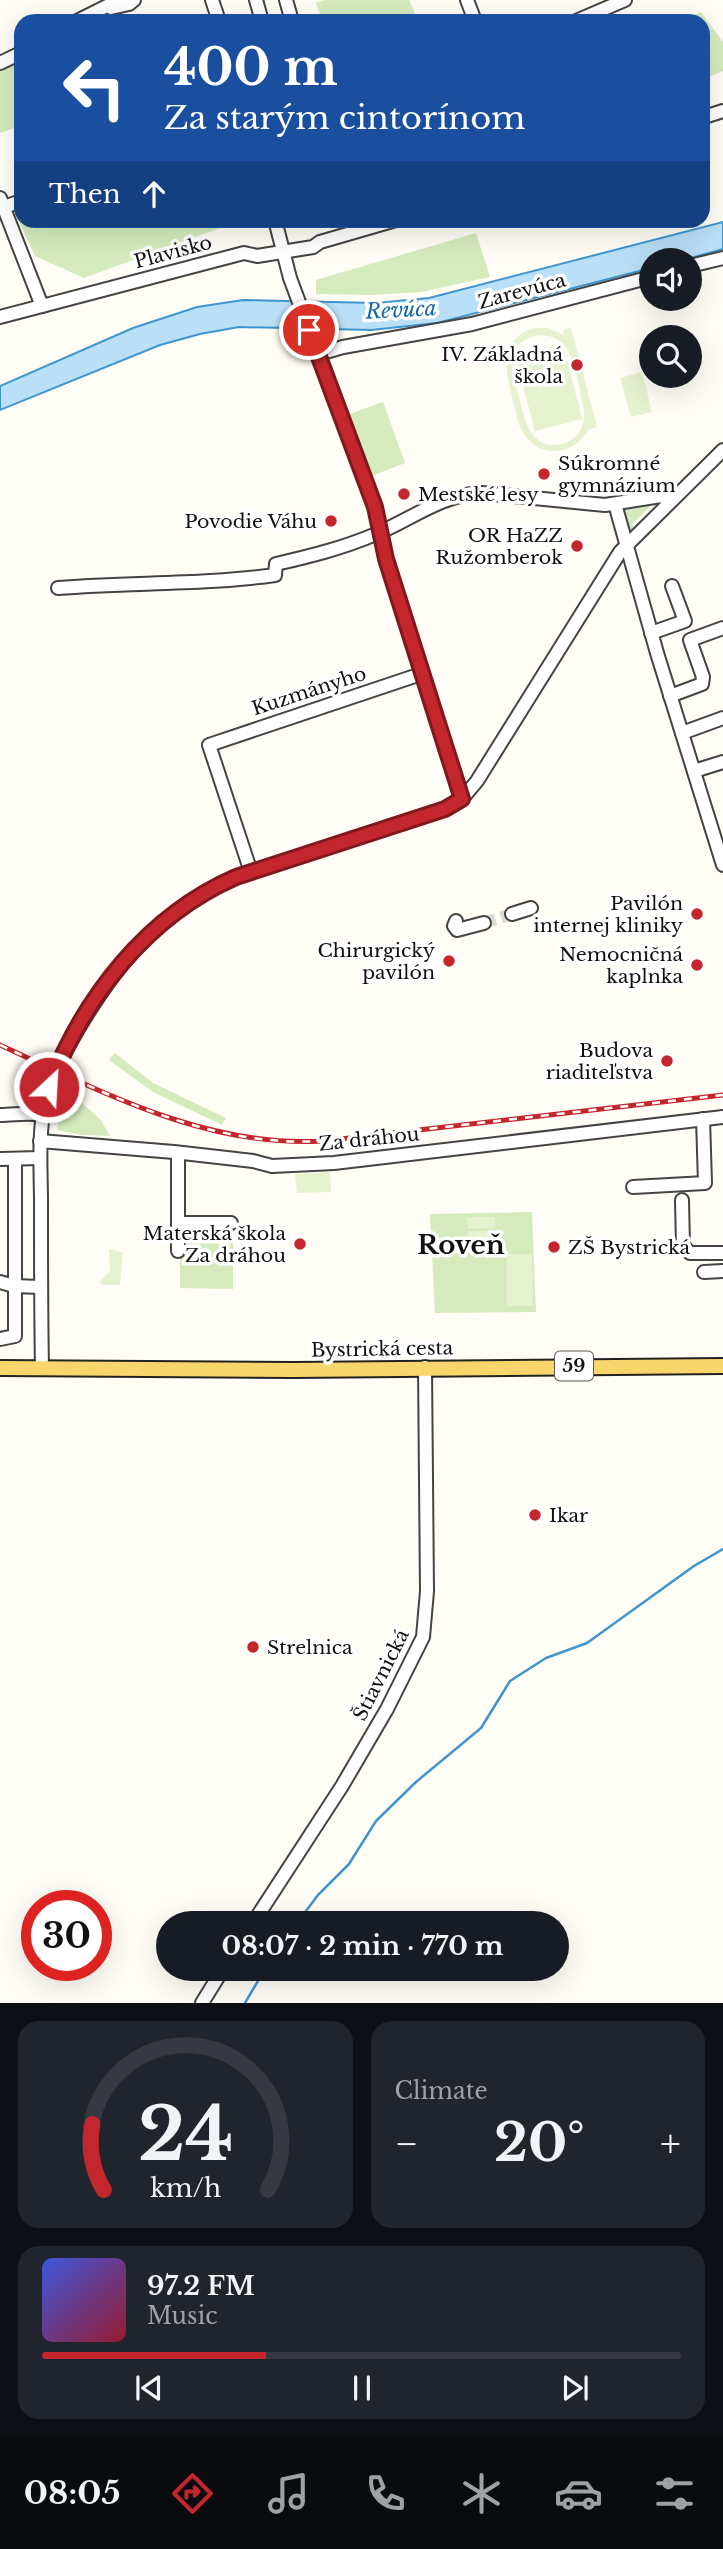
<!DOCTYPE html>
<html lang="en">
<head>
<meta charset="utf-8">
<style>
  body { margin:0; font-family:"Libre Baskerville",serif; background:#20242c; color:#f1f3f6; height:100vh; display:flex; flex-direction:column; font-size:26px; white-space:nowrap }
  * { box-sizing:border-box; margin:0 }
  p { font-size:23px; color:#9ea1a6 }
  .icon { flex:none; width:38px; height:38px; fill:none; stroke:currentColor; stroke-width:2; stroke-linecap:round; stroke-linejoin:round }
  .map { position:relative; height:2003px; overflow:hidden }
  .sheet { display:flex; flex-direction:column; gap:18px; padding:18px; background:#0d0f14; flex:1 }
  .sheet>* { flex:none }
  .guide { position:absolute; left:14px; top:14px; width:696px; height:214px; border-radius:21px; box-shadow:0 7px 28px #0002; background:#1a4fa0; color:#fff; overflow:hidden }
  .fabs { position:absolute; left:639px; top:248px; display:grid; gap:14px }
  .fabs a { display:grid; place-items:center; width:63px; height:63px; border-radius:50%; background:#171b24; box-shadow:0 7px 28px #0002; font-size:35px }
  .speed { position:absolute; left:21px; top:1890px; display:flex; gap:14px; font-size:35px; font-weight:700; text-align:center }
  .speed>* { display:grid; place-content:center; width:91px; height:91px; border-radius:50%; background:#171b24; box-shadow:0 7px 28px #0002; line-height:1 }
  .speed .limit { border:10px solid #d22; background:#fff; color:#111 }
  .pin { position:absolute; display:grid; place-items:center; width:60px; height:60px; color:#fff; margin:-30px; border:4px solid #fff; border-radius:50%; box-shadow:0 2px 7px #0007 }
  .me { position:absolute; width:77px; margin:-38px; rotate:25deg; stroke-linejoin:round; filter:drop-shadow(0 0 5px #0008) }
  .turn { display:flex; align-items:center; gap:24px; height:147px; padding:0 35px; font-size:32px }
  .turn .icon { width:91px; height:91px; stroke-width:2.5 }
  .turn b { display:block; font-size:49px; line-height:60px }
  .then { display:flex; align-items:center; height:66px; padding:0 35px; background:#0003; gap:14px; font-size:26px }
  .big { font-size:52px; font-weight:700; line-height:1.1 }
  .sheet .widget { flex:1; display:flex; flex-direction:column; justify-content:center; gap:10px; min-width:0; padding:0 24px; border-radius:21px; background:#20242c }
  .sheet .dial { align-items:center; gap:0 }
  .dial svg { height:182px; overflow:visible; fill:none; stroke:#363941; stroke-width:7; stroke-linecap:round; text-anchor:middle }
  .dial text { fill:#f1f3f6; stroke:none }
  .song { display:flex; align-items:center; gap:21px }
  .cover { width:84px; height:84px; border-radius:10px; background:linear-gradient(135deg,hsl(230 70% 55%),hsl(350 70% 35%)) }
  .played { height:7px; border-radius:4px; background:linear-gradient(90deg,#c4262e 35%,#363941 35%) }
  .keys { display:flex; justify-content:space-around; direction:ltr }
  .heat { display:flex; justify-content:space-between; align-items:center; font-size:38px; direction:ltr }
  .sheet .tiles { flex:1; display:grid; gap:18px; grid-template-columns:1fr 1fr }
  .widget:last-child { grid-column:span 2 }
  .trip { position:absolute; left:156px; top:1911px; width:413px; height:70px; border-radius:35px; background:#171b24; box-shadow:0 7px 28px #0002; font-weight:700; line-height:70px; text-align:center }
  .tabs { display:flex; height:112px; justify-content:space-around; align-items:center; background:#090b0e; color:#9ea1a6 }
  .tabs .icon { width:49px; height:49px }
  .tabs .on { color:#c4262e }
  .tabs b { font-size:32px; color:#f1f3f6 }
  .map>svg:first-child { display:block }
  .green { fill:#d5ebbd }
  .pitch { fill:#e6f2cf; fill-rule:evenodd }
  .water { fill:#b9e0f7; stroke:#3f96cf; stroke-width:2 }
  .lines { fill:none; stroke-linecap:round; stroke-linejoin:round }
  .stream { stroke:#3f96cf; stroke-width:2.5 }
  .minor-tunnel { stroke:#dbdad3; stroke-width:12; stroke-dasharray:12 6; stroke-linecap:butt }
  .minor-casing { stroke:#444; stroke-width:16 }
  .major-casing { stroke:#222; stroke-width:18 }
  .minor { stroke:#fff; stroke-width:12 }
  .major { stroke:#f9d66b; stroke-width:14 }
  .rail-casing { stroke:#c4262e; stroke-width:5 }
  .rail { stroke:#fff; stroke-width:2.5; stroke-dasharray:8; stroke-linecap:butt }
  .route-casing { stroke:#7f191e; stroke-width:18 }
  .route { stroke:#c4262e; stroke-width:12 }
  .poi-dot { fill:#c4262e; stroke:#fff; stroke-width:2.5 }
  .labels { text-anchor:middle; dominant-baseline:central; stroke-width:7; stroke-linejoin:round; paint-order:stroke }
  .shield { fill:#fff; stroke:#585858; stroke-width:2 }
  .shield-label { font-size:18px; font-weight:bold; fill:#111 }
  .street-label { font-size:19px; fill:#111; stroke:#fff }
  .poi-label { font-size:19px; fill:#111; stroke:#fff; text-anchor:end }
  .water-label { font-size:21px; font-style:italic; fill:#1768a6; stroke:#fff }
  .district-label { font-size:26px; font-weight:bold; fill:#111; stroke:#fff }
</style>
</head>
<body>
<div class="map">
<svg width="723" height="2003" viewBox="0 0 723 2003">
  <rect width="100%" height="100%" fill="#fffdf5"/>
  <g class="green">
    <polygon points="325,0 409,0 416,16 401,21 322,21 316,3"/>
    <polygon points="701,12 723,42 723,71 704,79 704,21 680,21"/>
    <polygon points="21,60 21,126 0,133 0,69"/>
    <polygon points="21,206 21,220 239,221 84,278 35,256 13,208"/>
    <polygon points="476,233 490,277 421,292 372,295 316,294 316,280"/>
    <polygon points="383,402 405,463 369,477 347,415"/>
    <polygon points="658,499 661,500 660,504 656,501 632,524 636,530 631,535 627,532 621,511 623,507"/>
    <polygon points="115,1053 153,1083 226,1118 222,1125 153,1092 109,1060"/>
    <polygon points="66,1089 100,1119 110,1136 81,1135 57,1130"/>
    <polygon points="532,1212 536,1312 435,1313 430,1214"/>
    <polygon points="187,1242 233,1242 233,1289 180,1288 180,1254 187,1254"/>
  </g>
  <g class="pitch">
    <path d="M535,328h13l16,7 -1,-5 8,-2 26,99 -8,2c-13,24 -45,31 -63,8 -8,-10 -10,-24 -13,-36 -7,-30 -17,-62 22,-73zM541,335l12,2 9,6 -47,13 20,75 47,-12 -19,-75c13,14 16,43 20,61 3,11 1,22 -7,31 -5,5 -12,8 -19,9 -29,2 -33,-29 -39,-51 -6,-25 -14,-54 23,-59z"/>
    <polygon points="642,372 652,412 631,417 620,378"/>
    <polygon points="330,1172 331,1192 297,1193 295,1174"/>
    <polygon points="467,1217 495,1217 495,1228 468,1229"/>
    <polygon points="469,1231 494,1231 493,1244 467,1242"/>
    <polygon points="109,1249 123,1252 120,1285 103,1285 99,1282 110,1271"/>
    <polygon points="507,1254 532,1254 533,1306 507,1306"/>
  </g>
  <polygon class="water" points="723,222 723,249 680,261 651,261 651,268 437,323 371,330 239,327 200,334 160,345 0,410 0,386 133,328 197,307 243,300 376,303 429,298"/>
  <g class="lines">
    <g class="stream">
      <polyline points="297,1923 318,1895 349,1864 376,1821 416,1782 481,1728 510,1681 546,1658 587,1643 694,1566 723,1549"/>
      <polyline points="245,2003 265,1969"/>
    </g>
    <polyline class="minor-tunnel" points="484,923 512,914"/>
    <defs>
      <g id="minor">
        <polyline points="212,0 219,21"/>
        <polyline points="256,0 262,21"/>
        <polyline points="286,0 292,21"/>
        <polyline points="467,0 475,21"/>
        <polyline points="111,8 129,4 134,0"/>
        <polyline points="77,21 119,0"/>
        <polyline points="576,21 625,0"/>
        <polyline points="0,63 21,53"/>
        <polyline points="704,117 723,111"/>
        <polyline points="0,198 42,306"/>
        <polyline points="4,207 21,201"/>
        <polyline points="275,220 290,278 375,507 386,559 462,799"/>
        <polyline points="690,266 723,258"/>
        <polyline points="0,317 244,253 257,256 313,247 320,242 396,220"/>
        <polyline points="319,354 343,347 472,324 651,277"/>
        <polyline points="615,504 657,653 723,865"/>
        <path d="M58,588c73,-6 145,-3 217,-13l1,-11c35,-8 67,-16 100,-30 36,-15 66,-40 106,-41l123,12 56,-9 11,4"/>
        <polyline points="651,633 685,621 672,586"/>
        <polyline points="670,696 702,684 703,677 690,640 723,628"/>
        <polyline points="682,733 723,718"/>
        <polyline points="694,771 723,762"/>
        <polyline points="251,872 209,745 421,674"/>
        <polyline points="512,914 531,908"/>
        <polyline points="456,921 454,926 457,930 484,923"/>
        <path d="M0,1115c15,0 27,-3 42,0"/>
        <polyline points="40,1141 174,1152 253,1161 272,1166 334,1163 723,1117"/>
        <polyline points="178,1153 178,1223 231,1223"/>
        <polyline points="0,1159 40,1158"/>
        <polyline points="633,1187 705,1183 703,1119"/>
        <polyline points="682,1200 683,1246 690,1253 723,1253"/>
        <polyline points="178,1223 178,1251"/>
        <polyline points="704,1272 723,1271"/>
        <polyline points="0,1282 14,1286 41,1287"/>
        <polyline points="0,1339 15,1336 15,1159"/>
        <path d="M42,1369c-1,-55 -1,-111 -1,-166 0,-33 -3,-68 4,-101 5,-26 20,-50 33,-73 41,-69 83,-119 158,-152l209,-68 17,-10 15,-18 143,-229 103,-102"/>
        <polyline points="253,1923 342,1786 387,1709 423,1637 427,1591 425,1367"/>
        <polyline points="202,2003 223,1969"/>
      </g>
      <polyline id="major" points="0,1368 293,1370 723,1366"/>
    </defs>
    <use href="#minor" class="minor-casing"/>
    <use href="#major" class="major-casing"/>
    <use href="#minor" class="minor"/>
    <use href="#major" class="major"/>
    <defs>
      <path id="rail" d="M0,1045c103,47 206,103 323,96l400,-46"/>
    </defs>
    <use href="#rail" class="rail-casing"/>
    <use href="#rail" class="rail"/>
  </g>
  <g class="lines">
    <defs>
      <path id="route" d="M49,1087c35,-90 98,-171 187,-210l209,-68 17,-10 -76,-240 -11,-52 -66,-177"/>
    </defs>
    <use href="#route" class="route-casing"/>
    <use href="#route" class="route"/>
  </g>
  <g class="poi-dot">
    <circle cx="577" cy="365" r="7"/>
    <circle cx="544" cy="474" r="7"/>
    <circle cx="404" cy="494" r="7"/>
    <circle cx="331" cy="521" r="7"/>
    <circle cx="577" cy="546" r="7"/>
    <circle cx="697" cy="914" r="7"/>
    <circle cx="449" cy="961" r="7"/>
    <circle cx="697" cy="965" r="7"/>
    <circle cx="667" cy="1061" r="7"/>
    <circle cx="300" cy="1244" r="7"/>
    <circle cx="554" cy="1247" r="7"/>
    <circle cx="535" cy="1515" r="7"/>
    <circle cx="253" cy="1647" r="7"/>
  </g>
  <g class="labels">
    <rect class="shield" x="555" y="1351.5" width="38" height="29" rx="5"/>
    <g class="shield-label">
      <text x="574" y="1366">59</text>
    </g>
    <g class="street-label">
      <text transform="translate(173 252) rotate(-15)">Plavisko</text>
      <text transform="translate(522 291) rotate(-15)">Zarevúca</text>
      <text transform="translate(309 691) rotate(-18)">Kuzmányho</text>
      <text transform="translate(369 1139) rotate(-6)">Za dráhou</text>
      <text transform="translate(382 1349) rotate(-1)">Bystrická cesta</text>
      <text transform="translate(381 1675) rotate(-63)">Štiavnická</text>
    </g>
    <g class="poi-label">
      <text x="563" y="354">IV. Základná<tspan x="563" dy="22">škola</tspan></text>
      <text x="558" y="463" text-anchor="start">Súkromné<tspan x="558" dy="22">gymnázium</tspan></text>
      <text x="418" y="494" text-anchor="start">Mestské lesy</text>
      <text x="317" y="521">Povodie Váhu</text>
      <text x="563" y="535">OR HaZZ<tspan x="563" dy="22">Ružomberok</tspan></text>
      <text x="683" y="903">Pavilón<tspan x="683" dy="22">internej kliniky</tspan></text>
      <text x="435" y="950">Chirurgický<tspan x="435" dy="22">pavilón</tspan></text>
      <text x="683" y="954">Nemocničná<tspan x="683" dy="22">kaplnka</tspan></text>
      <text x="653" y="1050">Budova<tspan x="653" dy="22">riaditeľstva</tspan></text>
      <text x="286" y="1233">Materská škola<tspan x="286" dy="22">Za dráhou</tspan></text>
      <text x="568" y="1247" text-anchor="start">ZŠ Bystrická</text>
      <text x="549" y="1515" text-anchor="start">Ikar</text>
      <text x="267" y="1647" text-anchor="start">Strelnica</text>
    </g>
    <g class="water-label">
      <text transform="translate(401 310) rotate(-3)">Revúca</text>
    </g>
    <g class="district-label">
      <text x="461" y="1245">Roveň</text>
    </g>
  </g>
</svg>
<div class="fabs">
<a><svg class="icon" aria-label="sound" viewBox="0 0 24 24"><path d="M4 9h4l5-4v14l-5-4H4zM17 9q2 3 0 6"/></svg></a>
<a><svg class="icon" aria-label="search" viewBox="0 0 24 24"><circle cx="10" cy="10" r="6"/><path d="M15 15l6 6"/></svg></a>
</div>
<div class="speed"><div class="limit">30</div></div>
<div class="pin" style="left:309px;top:330px;background:#d93025"><svg class="icon" aria-label="arrive" viewBox="0 0 24 24"><path d="M6 21V4h12l-3 4 3 4H6"/></svg></div>
<svg class="me" style="left:49px;top:1087px" viewBox="-20 -20 40 40"><circle r="17" fill="#c4262e" stroke="#fff" stroke-width="3"/><path d="M0-11L8 9 0 5-8 9z" fill="#fff"/></svg>
<div class="trip">08:07 · 2 min · 770 m</div>
<div class="guide">
<div class="turn"><svg class="icon" aria-label="left" viewBox="0 0 24 24"><path d="M17 20v-9H6M10 6l-5 5 5 5"/></svg><div><b>400 m</b>Za starým cintorínom</div></div>
<div class="then">Then<svg class="icon" aria-label="ahead" viewBox="0 0 24 24"><path d="M12 20V5M6 11l6-6 6 6"/></svg></div>
</div>
</div>
<section class="sheet">
<div class="tiles">
<div class="widget dial"><svg viewBox="0 0 100 80">
<path d="M14 69A42 42 0 1 1 86 69"/>
<path d="M14 69A42 42 0 0 1 9 40" stroke="#c4262e"/>
<text x="50" y="56" font-size="32" font-weight="700">24</text>
<text x="50" y="72" font-size="11">km/h</text>
</svg></div>
<div class="widget"><p>Climate</p>
<div class="heat"><a>−</a><b class="big">20°</b><a>+</a></div>
</div>
<div class="widget">
<div class="song"><i class="cover"></i><div><b>97.2 FM</b><p>Music</p></div></div>
<div class="played"></div>
<div class="keys"><svg class="icon" aria-label="previous" viewBox="0 0 24 24"><path d="M18 5L8 12l10 7zM5 5v14"/></svg><svg class="icon" aria-label="pause" viewBox="0 0 24 24"><path d="M8 5v14M16 5v14"/></svg><svg class="icon" aria-label="next" viewBox="0 0 24 24"><path d="M6 5l10 7-10 7zM19 5v14"/></svg></div>
</div>
</div>
</section>
<nav class="tabs">
<b>08:05</b>
<svg class="icon on" aria-label="directions" viewBox="0 0 24 24"><path d="M12 3l9 9-9 9-9-9zM9 14v-3h6M13 9l2 2-2 2"/></svg>
<svg class="icon" aria-label="music" viewBox="0 0 24 24"><path d="M9 18V5l10-2v13"/><circle cx="6" cy="18" r="3"/><circle cx="16" cy="16" r="3"/></svg>
<svg class="icon" aria-label="phone" viewBox="0 0 24 24"><path d="M5 4h4l2 5-3 2q2 4 5 5l2-3 5 2v4C11 20 4 13 5 4z"/></svg>
<svg class="icon" aria-label="climate" viewBox="0 0 24 24"><path d="M12 3v18M4 7l16 10M4 17L20 7"/></svg>
<svg class="icon" aria-label="car" viewBox="0 0 24 24"><path d="M5 17H2v-5l4-1 3-4h7l3 4 3 1v5h-3M9 17h6M6 11h13"/><circle cx="7" cy="17" r="2"/><circle cx="17" cy="17" r="2"/></svg>
<svg class="icon" aria-label="filters" viewBox="0 0 24 24"><path d="M4 7h16M4 17h16"/><circle cx="9" cy="7" r="2"/><circle cx="15" cy="17" r="2"/></svg>
</nav>
</body>
</html>
